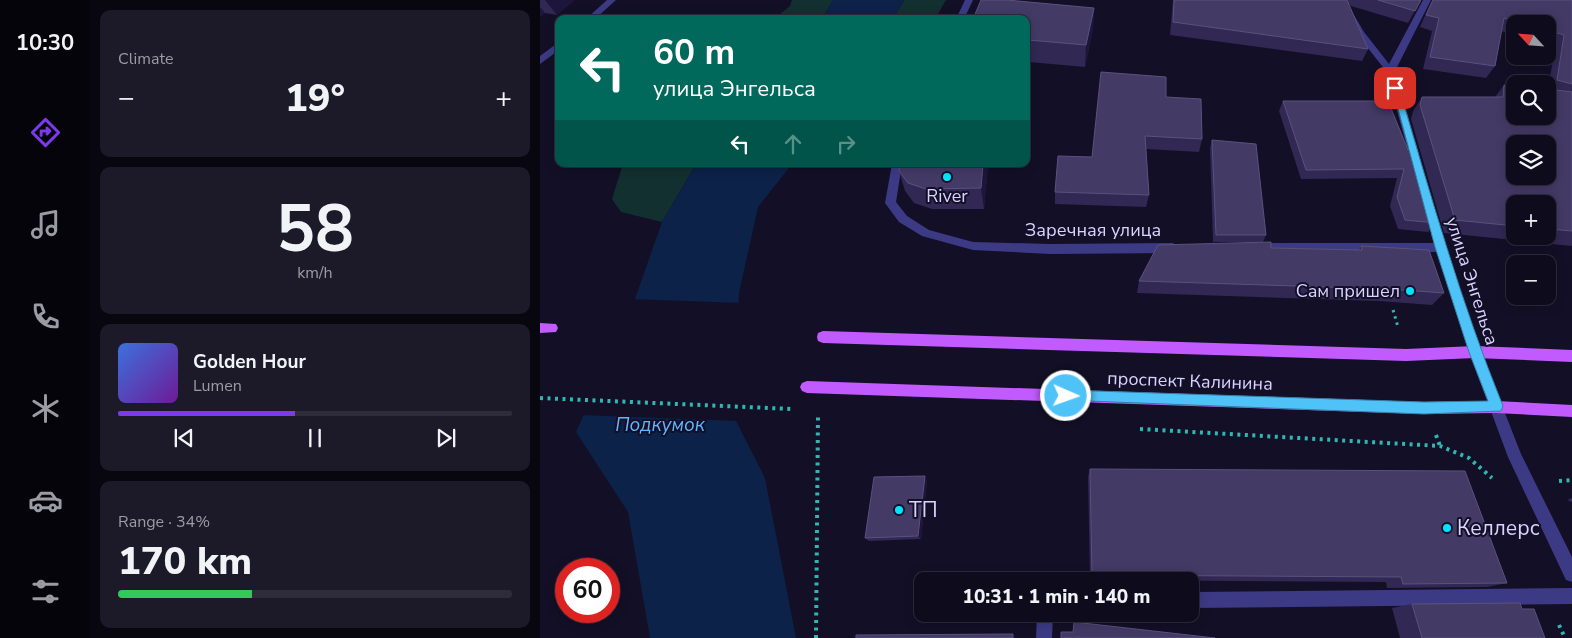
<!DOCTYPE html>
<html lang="en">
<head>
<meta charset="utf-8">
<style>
  body { margin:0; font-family:"Nunito Sans",sans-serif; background:#1c1929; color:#f1f3f6; height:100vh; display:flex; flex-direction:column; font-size:19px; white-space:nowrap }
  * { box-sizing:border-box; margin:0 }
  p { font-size:16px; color:#9b9ba3 }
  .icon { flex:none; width:28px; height:28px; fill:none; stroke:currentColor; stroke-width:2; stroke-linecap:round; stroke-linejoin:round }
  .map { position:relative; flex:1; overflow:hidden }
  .side { display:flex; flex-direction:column; gap:10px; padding:10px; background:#08060f; width:450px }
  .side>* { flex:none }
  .banner { position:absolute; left:15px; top:15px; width:475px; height:152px; border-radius:10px; box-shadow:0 2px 12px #0003,0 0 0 1px #2e2b3b; background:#00695c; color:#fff; overflow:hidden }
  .needle { width:32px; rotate:296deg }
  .tools { position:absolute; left:966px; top:15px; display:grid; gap:10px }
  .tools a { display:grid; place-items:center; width:50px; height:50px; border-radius:10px; background:#0e0b1c; box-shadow:0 2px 12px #0003,0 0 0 1px #2e2b3b; font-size:25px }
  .speed { position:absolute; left:15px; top:558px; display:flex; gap:10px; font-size:25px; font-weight:700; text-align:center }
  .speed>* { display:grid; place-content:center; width:65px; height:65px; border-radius:50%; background:#0e0b1c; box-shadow:0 2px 12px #0003,0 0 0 1px #2e2b3b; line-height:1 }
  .speed .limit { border:8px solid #d22; background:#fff; color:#111 }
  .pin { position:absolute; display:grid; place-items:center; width:42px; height:42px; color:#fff; margin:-21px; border-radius:10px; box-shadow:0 2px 8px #0006 }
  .me { position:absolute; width:55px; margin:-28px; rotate:92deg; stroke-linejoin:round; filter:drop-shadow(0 0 4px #0008) }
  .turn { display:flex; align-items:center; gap:18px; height:105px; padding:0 15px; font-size:22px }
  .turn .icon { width:65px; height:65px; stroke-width:2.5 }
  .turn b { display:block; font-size:35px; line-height:42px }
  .lanes { display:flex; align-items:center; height:48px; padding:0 15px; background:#0003; justify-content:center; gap:25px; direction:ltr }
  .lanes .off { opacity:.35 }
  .big { font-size:38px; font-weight:800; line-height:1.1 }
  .side .widget { flex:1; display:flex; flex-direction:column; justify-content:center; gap:8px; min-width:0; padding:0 18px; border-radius:10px; background:#1c1929 }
  .side .dial { align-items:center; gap:0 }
  .dial b { font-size:65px; line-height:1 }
  .song { display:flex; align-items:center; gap:15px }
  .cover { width:60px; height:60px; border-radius:8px; background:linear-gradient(135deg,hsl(220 70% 55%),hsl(280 70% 35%)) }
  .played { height:5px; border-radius:2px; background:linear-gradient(90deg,#7c3aed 45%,#2e2b3b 45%) }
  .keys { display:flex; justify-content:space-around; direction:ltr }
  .heat { display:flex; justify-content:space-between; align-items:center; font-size:28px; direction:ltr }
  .charge { height:8px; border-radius:4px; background:linear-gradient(90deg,#34c759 34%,#2e2b3b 0) }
  .trip { position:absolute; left:374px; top:572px; width:285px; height:50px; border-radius:10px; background:#0e0b1c; box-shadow:0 2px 12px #0003,0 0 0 1px #2e2b3b; font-weight:800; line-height:50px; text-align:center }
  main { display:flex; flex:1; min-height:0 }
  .menu { display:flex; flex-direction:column; width:90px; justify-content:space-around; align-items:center; background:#06040b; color:#9b9ba3 }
  .menu .icon { width:35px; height:35px }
  .menu .selected { color:#7c3aed }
  .menu b { font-size:22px; color:#f1f3f6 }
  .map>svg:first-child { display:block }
  .green { fill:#12302f }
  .water { fill:#0c2248 }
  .pier { fill:#130f26 }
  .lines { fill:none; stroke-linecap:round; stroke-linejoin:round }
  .path-far1 { stroke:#2fb8b0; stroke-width:3; stroke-dasharray:2.5 4; stroke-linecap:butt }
  .path { stroke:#2fb8b0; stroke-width:4; stroke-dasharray:3 4.5; stroke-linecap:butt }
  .minor { fill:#3d3a85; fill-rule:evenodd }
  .major { fill:#c25bff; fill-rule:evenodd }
  .wall { fill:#312854; fill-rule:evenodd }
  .shaded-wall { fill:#1d163a }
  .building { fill:#433a66; stroke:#5a527e; fill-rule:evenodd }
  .route { fill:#4fc3f7; stroke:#337fa1 }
  .poi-dot { fill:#00e5ff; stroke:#130f26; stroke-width:2 }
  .labels { text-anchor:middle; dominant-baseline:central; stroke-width:4; stroke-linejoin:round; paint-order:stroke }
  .poi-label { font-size:18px; fill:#d9d4ff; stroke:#130f26 }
  .street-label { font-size:18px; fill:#d9d4ff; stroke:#130f26 }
  .water-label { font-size:19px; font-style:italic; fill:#62b6ff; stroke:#130f26 }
  .near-poi-label { font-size:21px; fill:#d9d4ff; stroke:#130f26; text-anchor:start }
</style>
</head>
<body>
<main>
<nav class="menu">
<b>10:30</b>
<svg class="icon selected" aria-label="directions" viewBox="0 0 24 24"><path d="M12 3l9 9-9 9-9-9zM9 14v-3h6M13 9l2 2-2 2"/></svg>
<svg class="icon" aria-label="music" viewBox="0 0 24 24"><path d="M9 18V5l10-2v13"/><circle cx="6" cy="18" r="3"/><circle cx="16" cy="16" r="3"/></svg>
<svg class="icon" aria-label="phone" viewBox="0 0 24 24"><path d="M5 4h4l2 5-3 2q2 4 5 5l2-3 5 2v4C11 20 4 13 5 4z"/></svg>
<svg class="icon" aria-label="climate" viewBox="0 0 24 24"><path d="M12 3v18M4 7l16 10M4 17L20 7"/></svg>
<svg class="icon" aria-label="car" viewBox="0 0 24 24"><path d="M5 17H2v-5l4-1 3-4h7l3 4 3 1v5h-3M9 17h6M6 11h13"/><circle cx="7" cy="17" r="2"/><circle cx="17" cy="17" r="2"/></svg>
<svg class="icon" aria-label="filters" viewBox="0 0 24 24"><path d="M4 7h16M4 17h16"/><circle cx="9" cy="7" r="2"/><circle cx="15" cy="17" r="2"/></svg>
</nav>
<section class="side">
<div class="widget"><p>Climate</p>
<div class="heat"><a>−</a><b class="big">19°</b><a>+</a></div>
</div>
<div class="widget dial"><b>58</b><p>km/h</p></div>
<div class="widget">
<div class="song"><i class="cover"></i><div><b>Golden Hour</b><p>Lumen</p></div></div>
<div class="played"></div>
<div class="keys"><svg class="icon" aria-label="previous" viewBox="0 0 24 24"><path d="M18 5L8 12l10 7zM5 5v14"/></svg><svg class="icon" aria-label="pause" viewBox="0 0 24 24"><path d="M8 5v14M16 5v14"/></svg><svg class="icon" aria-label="next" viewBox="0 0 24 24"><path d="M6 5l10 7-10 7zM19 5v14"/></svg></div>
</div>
<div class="widget"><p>Range · 34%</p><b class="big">170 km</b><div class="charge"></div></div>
</section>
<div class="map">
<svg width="1032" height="638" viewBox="0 0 1032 638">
  <rect width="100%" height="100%" fill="#130f26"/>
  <g class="green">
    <polygon points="252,0 293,0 282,19 234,19 250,6"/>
    <polygon points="364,0 406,0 395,19 353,19"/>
    <polygon points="83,164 156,164 122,222 81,212 72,199"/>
  </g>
  <g class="water">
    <polygon points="293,0 364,0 353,19 282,19"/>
    <polygon points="156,164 252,164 218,207 199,293 194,417 225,478 256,638 110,638 88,512 36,432 96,296 122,222"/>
  </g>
  <polygon class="pier" points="91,299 201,303 197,417 199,421 41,415"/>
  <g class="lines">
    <polyline class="path-far1" points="853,310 858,327"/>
    <g class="path">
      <polyline points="0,398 252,409"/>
      <polyline points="600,429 900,446 929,458 952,478"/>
      <polyline points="896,435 900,446"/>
      <polyline points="1019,481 1032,480"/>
      <polyline points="1019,625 1025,638"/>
      <polyline points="276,638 278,414"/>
    </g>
    <g class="minor">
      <polygon points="67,0 76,0 55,19 46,19"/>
      <polygon points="425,0 433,0 424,19 416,19"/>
      <polygon points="797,0 805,0 824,32 849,64 883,0 891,0 855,71 879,154 878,157 874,158 869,154 846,71 816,33"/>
      <polygon points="19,42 19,50 0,64 0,56"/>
      <polygon points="352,164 362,164 356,202 367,216 389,230 433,242 510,244 633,243 639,248 633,253 510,254 433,250 382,236 359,222 345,203"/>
      <polygon points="889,205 894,209 941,352 981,454 1032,557 1032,582 1026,580 968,457 929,352 897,252 725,253 719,248 725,243 894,243 884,209"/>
      <polygon points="1032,588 1032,604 650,608 650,592"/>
      <polygon points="497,614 513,614 512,638 496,638"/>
    </g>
    <g class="major">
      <polygon points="0,323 16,324 18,328 16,332 0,333"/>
      <polygon points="283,331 866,349 935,346 1032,350 1032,362 935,358 866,361 283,343 278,341 277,337 278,333"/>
      <polygon points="267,381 884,402 956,401 1032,405 1032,417 956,413 884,414 267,393 262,391 260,387 262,383"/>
    </g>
  </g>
  <g class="wall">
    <polygon points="0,0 34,0 17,15 5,13 0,17"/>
    <polygon points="633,0 881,0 868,23 811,6 807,1 828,49 822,61 630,35"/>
    <path d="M892,0h140v246l-128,-13 -33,-114 2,-8 9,-14h73l9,-12 44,4 7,-42 -7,-2v-21h-33v11l-14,-4 -6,35 -9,12 -63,-9 9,-38 -12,-4zM975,204h33v32h-33z"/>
    <polygon points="554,8 553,29 545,67 489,62 486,19"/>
    <polygon points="626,97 662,139 659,152 606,149 609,195 606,207 515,204 515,192 552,157"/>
    <polygon points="743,101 866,144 871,136 896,223 888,232 858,229 850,206 857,178 761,179 739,111"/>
    <polygon points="672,140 726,235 723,242 673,242 670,148"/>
    <polygon points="448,164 444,209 392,209 374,203 365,191 359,171"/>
    <polygon points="821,246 904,293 892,305 839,301 597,293 599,281 731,248 819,250"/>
    <polygon points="550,469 967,583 947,587 847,588 846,582 550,580 548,477"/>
    <polygon points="387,480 381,539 329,541 325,538"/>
    <polygon points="1032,498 1032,502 1027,500"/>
    <polygon points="872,604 982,609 1005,638 860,638 852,608"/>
  </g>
  <g class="shaded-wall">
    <polygon points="5,0 34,0 17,15"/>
    <polygon points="0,7 5,13 0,17"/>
    <polygon points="554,8 553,29 545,67 546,45"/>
    <polygon points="488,40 489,62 486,77 486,50"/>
    <polygon points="443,164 448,164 444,209 441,188"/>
    <polygon points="385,476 387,480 381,539 378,536"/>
  </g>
  <g class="building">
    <polygon points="441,0 467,0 554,8 546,45 488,40 486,50 486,19 433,19"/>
    <polygon points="634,0 807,0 828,49 633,22"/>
    <polygon points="838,0 881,0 875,11"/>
    <polygon points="893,0 1032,0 1032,84 1017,80 1024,35 1008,30 1008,24 986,24 964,18 955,66 890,57 899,18 886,15"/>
    <polygon points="561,72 626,77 626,97 661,99 662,139 605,136 609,195 515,192 518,156 552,157"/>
    <path d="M964,85l11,1v30h33v-27l24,3v139l-24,-2v-25h-33v22l-60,-6 -35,-115 2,-8h81zM975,144h33v32h-33z"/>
    <polygon points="743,101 848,101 868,150 871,136 896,223 865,220 857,197 864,169 766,170"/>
    <polygon points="672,140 716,144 726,235 676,235"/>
    <polygon points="360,164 443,164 441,188 386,189 368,183 359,171"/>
    <polygon points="731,242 731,248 822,250 821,246 889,250 904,293 849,289 599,281 618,245"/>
    <polygon points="550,469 925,471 967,583 863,584 861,577 552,575"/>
    <polygon points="385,476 378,536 325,538 334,477"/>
    <polygon points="980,603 982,609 994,609 1005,638 882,638 872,604"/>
    <polygon points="534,622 675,638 521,638 521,632 533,632"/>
    <polygon points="473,634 473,638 316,638 316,635"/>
  </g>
  <path class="route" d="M852,86l7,2c32,108 62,215 104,318l-2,5 -77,3 -362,-14 -2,-4 6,-6 358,12 64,-1 -19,-49 -34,-105z"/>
  <g class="poi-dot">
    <circle cx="407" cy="177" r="5"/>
    <circle cx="870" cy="291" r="5"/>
    <circle cx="359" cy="510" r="5"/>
    <circle cx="907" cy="528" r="5"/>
  </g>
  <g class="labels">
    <g class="poi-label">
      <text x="407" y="196">River</text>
      <text x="860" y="291" text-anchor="end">Сам пришел</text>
    </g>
    <g class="street-label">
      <text x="553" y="230">Заречная улица</text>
      <text transform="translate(932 281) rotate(72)">улица Энгельса</text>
      <text transform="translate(650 381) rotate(2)">проспект Калинина</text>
    </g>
    <g class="water-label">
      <text x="120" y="425">Подкумок</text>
    </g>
    <g class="near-poi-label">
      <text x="369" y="510">ТП</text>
      <text x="917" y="528">Келлерс</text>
    </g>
  </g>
</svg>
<div class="tools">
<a><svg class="needle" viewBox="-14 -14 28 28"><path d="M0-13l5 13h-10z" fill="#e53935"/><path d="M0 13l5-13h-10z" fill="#9b9ba3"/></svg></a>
<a><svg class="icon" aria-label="search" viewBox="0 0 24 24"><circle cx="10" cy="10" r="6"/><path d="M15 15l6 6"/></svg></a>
<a><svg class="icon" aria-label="layers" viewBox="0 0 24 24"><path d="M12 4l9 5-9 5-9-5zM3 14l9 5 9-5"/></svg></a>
<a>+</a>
<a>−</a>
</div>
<div class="speed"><div class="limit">60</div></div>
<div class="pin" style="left:855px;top:88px;background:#d93025"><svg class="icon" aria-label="arrive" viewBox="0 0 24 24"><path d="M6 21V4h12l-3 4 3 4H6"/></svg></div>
<svg class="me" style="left:526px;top:396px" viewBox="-20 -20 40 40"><circle r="17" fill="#4fc3f7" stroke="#fff" stroke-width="3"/><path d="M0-11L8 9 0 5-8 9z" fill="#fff"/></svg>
<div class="trip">10:31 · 1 min · 140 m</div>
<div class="banner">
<div class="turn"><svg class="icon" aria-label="left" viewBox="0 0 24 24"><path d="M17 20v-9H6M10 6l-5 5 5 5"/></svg><div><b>60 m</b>улица Энгельса</div></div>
<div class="lanes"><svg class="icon" aria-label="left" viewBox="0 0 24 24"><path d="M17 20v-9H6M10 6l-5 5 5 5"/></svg><svg class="icon off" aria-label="ahead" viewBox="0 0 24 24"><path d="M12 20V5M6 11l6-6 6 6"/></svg><svg class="icon off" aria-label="right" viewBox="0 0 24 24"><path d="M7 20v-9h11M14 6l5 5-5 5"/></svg></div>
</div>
</div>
</main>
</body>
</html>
